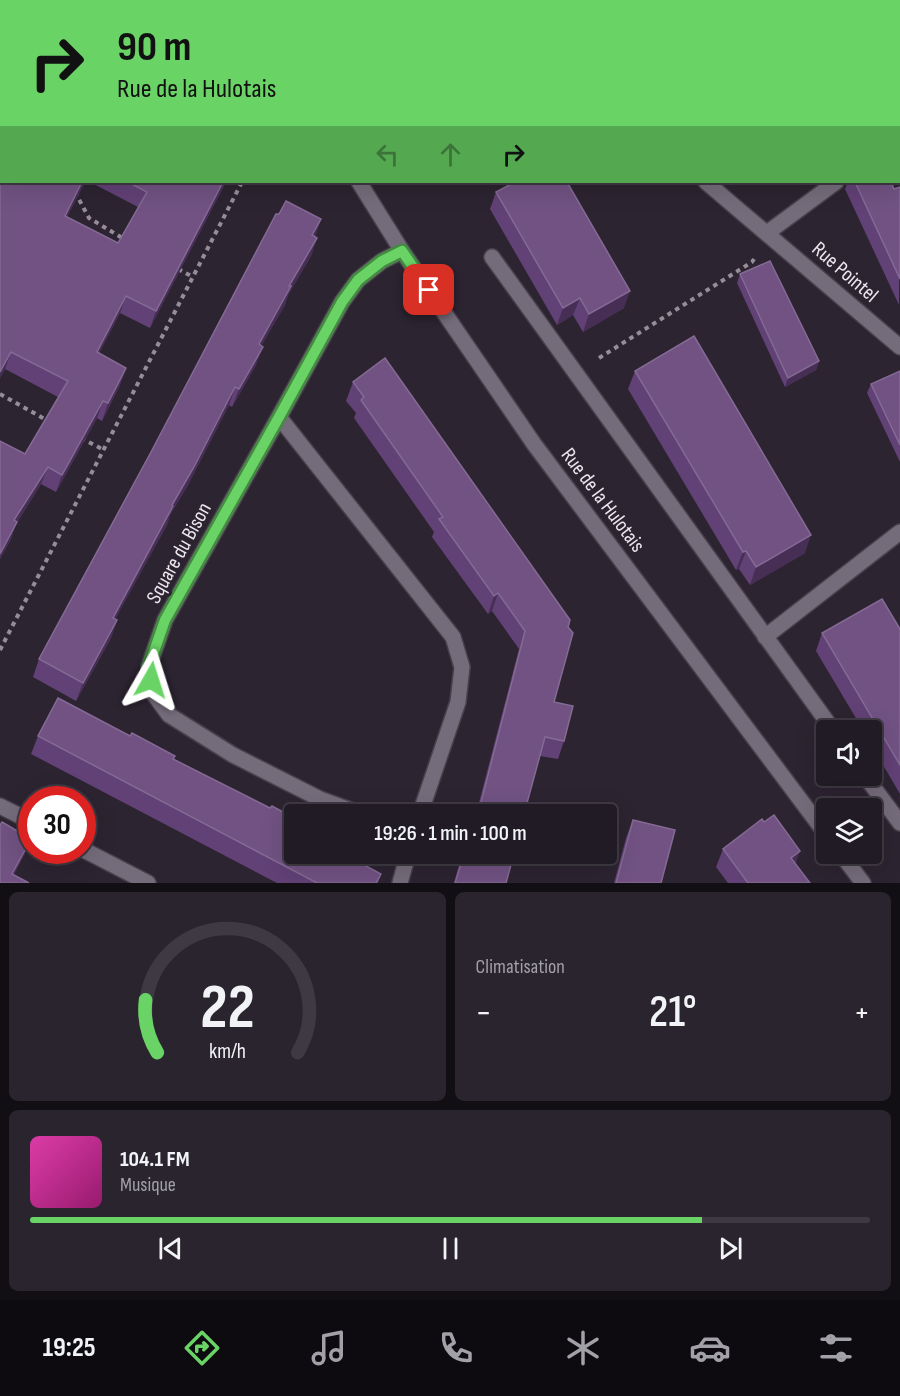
<!DOCTYPE html>
<html lang="fr">
<head>
<meta charset="utf-8">
<style>
  body { margin:0; font-family:"Sofia Sans Condensed",sans-serif; background:#29242d; color:#f1f3f6; height:100vh; display:flex; flex-direction:column; font-size:22px; white-space:nowrap }
  * { box-sizing:border-box; margin:0 }
  p { font-size:20px; color:#a2a1a7 }
  .icon { flex:none; width:33px; height:33px; fill:none; stroke:currentColor; stroke-width:2; stroke-linecap:round; stroke-linejoin:round }
  .map { position:relative; height:883px; overflow:hidden }
  .drawer { display:flex; flex-direction:column; gap:9px; padding:9px; background:#120f14; flex:1 }
  .drawer>* { flex:none }
  .banner { position:absolute; left:0px; top:0px; width:900px; height:183px; box-shadow:0 6px 24px #0002,0 0 0 2px #3e3942; background:#69d465; color:#111; overflow:hidden }
  .fabs { position:absolute; left:816px; top:720px; display:grid; gap:12px }
  .fabs a { display:grid; place-items:center; width:66px; height:66px; border-radius:6px; background:#211b25; box-shadow:0 6px 24px #0002,0 0 0 2px #3e3942; font-size:30px }
  .speed { position:absolute; left:18px; top:786px; display:flex; gap:12px; font-size:30px; font-weight:700; text-align:center }
  .speed>* { display:grid; place-content:center; width:78px; height:78px; border-radius:50%; background:#211b25; box-shadow:0 6px 24px #0002,0 0 0 2px #3e3942; line-height:1 }
  .speed .limit { border:9px solid #d22; background:#fff; color:#111 }
  .pin { position:absolute; display:grid; place-items:center; width:51px; height:51px; color:#fff; margin:-26px; border-radius:12px; box-shadow:0 3px 9px #0006 }
  .me { position:absolute; width:66px; margin:-33px; rotate:6deg; stroke-linejoin:round; filter:drop-shadow(0 0 4px #0008) }
  .turn { display:flex; align-items:center; gap:21px; height:126px; padding:0 18px; font-size:27px }
  .turn .icon { width:78px; height:78px; stroke-width:2.5 }
  .turn b { display:block; font-size:42px; line-height:51px }
  .lanes { display:flex; align-items:center; height:57px; padding:0 18px; background:#0003; justify-content:center; gap:30px; direction:ltr }
  .lanes .off { opacity:.35 }
  .big { font-size:45px; font-weight:600; line-height:1.1 }
  .drawer .tile { flex:1; display:flex; flex-direction:column; justify-content:center; gap:9px; min-width:0; padding:0 21px; border-radius:9px; background:#29242d }
  .drawer .dial { align-items:center; gap:0 }
  .dial svg { height:156px; overflow:visible; fill:none; stroke:#3e3942; stroke-width:7; stroke-linecap:round; text-anchor:middle }
  .dial text { fill:#f1f3f6; stroke:none }
  .song { display:flex; align-items:center; gap:18px }
  .cover { width:72px; height:72px; border-radius:9px; background:linear-gradient(135deg,hsl(320 70% 55%),hsl(320 70% 35%)) }
  .played { height:6px; border-radius:3px; background:linear-gradient(90deg,#69d465 80%,#3e3942 80%) }
  .keys { display:flex; justify-content:space-around; direction:ltr }
  .heat { display:flex; justify-content:space-between; align-items:center; font-size:33px; direction:ltr }
  .drawer .tiles { flex:1; display:grid; gap:9px; grid-template-columns:1fr 1fr }
  .tile:last-child { grid-column:span 2 }
  .trip { position:absolute; left:284px; top:804px; width:333px; height:60px; border-radius:6px; background:#211b25; box-shadow:0 6px 24px #0002,0 0 0 2px #3e3942; font-weight:600; line-height:60px; text-align:center }
  .tabs { display:flex; height:96px; justify-content:space-around; align-items:center; background:#0d0b0f; color:#a2a1a7 }
  .tabs .icon { width:42px; height:42px }
  .tabs .selected { color:#69d465 }
  .tabs b { font-size:27px; color:#f1f3f6 }
  .map>svg:first-child { display:block }
  .lines { fill:none; stroke-linecap:round; stroke-linejoin:round }
  .lane-casing { stroke:#48414c; stroke-width:18 }
  .street-casing { stroke:#48414c; stroke-width:18 }
  .path { stroke:#958e99; stroke-width:4; stroke-dasharray:4.5 4.5; stroke-linecap:butt }
  .lane { stroke:#756c7b; stroke-width:15 }
  .street { stroke:#756c7b; stroke-width:15 }
  .wall { fill:#624176 }
  .shaded-wall { fill:#462e55 }
  .building { fill:#715283; stroke:#846a94; stroke-width:1.5 }
  .route-casing { stroke:#448a42; stroke-width:15 }
  .route { stroke:#69d465; stroke-width:10 }
  .labels { text-anchor:middle; dominant-baseline:central; stroke-width:6; stroke-linejoin:round; paint-order:stroke }
  .street-label { font-size:21px; fill:#ece7ef; stroke:#2c2431 }
</style>
</head>
<body>
<div class="map">
<svg width="900" height="883" viewBox="0 0 900 883">
  <rect width="100%" height="100%" fill="#2c2431"/>
  <g class="lines">
    <defs>
      <g id="lane">
        <polyline points="781,2 783,0"/>
        <polyline points="898,134 900,133"/>
        <polyline points="767,233 836,182"/>
        <polyline points="492,257 833,730"/>
        <polyline points="765,637 900,532"/>
        <polyline points="865,776 900,823"/>
      </g>
      <g id="street">
        <polyline points="250,0 251,2"/>
        <polyline points="61,2 62,0"/>
        <polyline points="637,2 638,0"/>
        <polyline points="0,100 2,97"/>
        <polyline points="359,182 402,251 534,444 826,834"/>
        <polyline points="706,182 900,347"/>
        <polyline points="279,417 453,637 462,667 458,702 420,814"/>
        <polyline points="0,806 32,822"/>
        <polyline points="361,814 320,799 233,755 169,715 153,693 149,666 165,620 279,417 342,302 358,280 382,261 402,251"/>
        <polyline points="82,849 148,883"/>
        <polyline points="841,854 863,883"/>
        <polyline points="400,883 408,854"/>
      </g>
    </defs>
    <use href="#lane" class="lane-casing"/>
    <use href="#street" class="street-casing"/>
    <g class="path">
      <polyline points="75,192 89,218 124,239"/>
      <polyline points="178,269 193,277"/>
      <polyline points="599,358 752,262 754,259"/>
      <polyline points="0,394 50,422"/>
      <polyline points="81,438 104,450"/>
      <polyline points="0,650 242,182"/>
    </g>
    <use href="#lane" class="lane"/>
    <use href="#street" class="street"/>
  </g>
  <g class="wall">
    <rect x="130" y="0" width="60" height="2"/>
    <polygon points="423,0 518,0 516,2 424,2"/>
    <polygon points="897,0 900,0 900,97 898,98 898,2 896,2"/>
    <polygon points="0,171 85,182 67,217 118,243 138,207 90,182 226,182 150,328 120,313 99,353 126,368 120,385 102,421 97,418 56,492 41,484 15,526 11,539 0,559 0,441 25,454 58,397 5,369 0,378"/>
    <polygon points="848,182 891,182 894,189 900,187 899,305 845,189"/>
    <polygon points="496,192 624,308 583,332 573,315 557,325 490,209"/>
    <polygon points="321,219 315,236 317,238 311,256 288,295 285,305 261,346 256,365 232,407 229,405 188,485 170,515 167,525 115,619 117,620 111,638 76,701 33,677 39,659"/>
    <polygon points="740,274 819,361 816,370 785,387 737,283"/>
    <polygon points="635,371 805,553 750,585 739,569 736,570 628,389"/>
    <polygon points="900,371 900,462 867,393 871,384"/>
    <polygon points="353,382 570,620 554,702 564,741 558,759 540,756 524,814 476,814 519,649 492,611 488,614 432,537 434,532 354,418 356,413 346,401"/>
    <polygon points="900,629 900,794 872,746 872,730 863,730 816,651 822,633"/>
    <polygon points="38,736 174,760 294,854 368,861 366,866 381,874 378,883 277,883 31,754"/>
    <polygon points="633,820 661,883 614,883 626,838"/>
    <polygon points="723,849 796,864 810,883 728,883 716,867"/>
    <polygon points="462,854 514,854 506,883 454,883"/>
  </g>
  <g class="shaded-wall">
    <polygon points="900,83 900,97 898,98 898,84"/>
    <polygon points="82,182 85,182 59,233 65,216"/>
    <polygon points="223,182 226,182 150,328 156,311"/>
    <polygon points="321,219 315,237 312,235"/>
    <polygon points="317,238 311,256 288,295 285,305 252,362 259,344 289,286"/>
    <polygon points="630,291 624,308 583,332 589,314"/>
    <polygon points="126,296 120,313 91,369 97,352"/>
    <polygon points="580,298 573,315 557,325 563,308"/>
    <polygon points="263,347 256,365 232,407 239,389"/>
    <polygon points="11,352 5,369 0,378 0,372"/>
    <polygon points="819,361 816,370 785,387 788,378"/>
    <polygon points="126,368 120,385 102,421 108,403"/>
    <polygon points="235,387 229,405 188,485 170,515 167,525 106,636 113,618 172,505"/>
    <polygon points="103,401 97,418 56,492 62,475"/>
    <polygon points="48,467 41,484 15,526 11,539 0,559 0,554 14,520"/>
    <polygon points="811,535 805,553 750,585 756,567"/>
    <polygon points="746,551 739,569 736,570 743,552"/>
    <polygon points="498,593 492,611 488,614 494,596"/>
    <polygon points="117,620 111,638 76,701 83,683"/>
    <polygon points="31,839 25,854 10,883 12,874"/>
    <polygon points="800,851 794,869 791,858"/>
  </g>
  <g class="building">
    <polygon points="145,0 190,0 190,2 146,2"/>
    <polygon points="442,0 514,0 515,2 443,2"/>
    <polygon points="900,9 900,83 898,84 898,10"/>
    <polygon points="2,169 2,182 82,182 65,216 118,243 147,192 128,182 223,182 156,311 126,296 97,352 126,368 108,403 103,401 62,475 48,467 14,520 17,522 0,554 0,441 25,454 68,381 11,352 0,372 0,171"/>
    <polygon points="515,182 567,182 630,291 589,314 580,298 563,308 496,192"/>
    <polygon points="855,182 891,182 894,189 900,187 900,279"/>
    <polygon points="286,201 321,219 312,235 317,238 289,286 291,286 259,344 263,347 239,389 235,387 194,467 172,505 173,506 113,618 117,620 83,683 39,659 151,452 276,214 279,214"/>
    <polygon points="770,261 819,361 788,378 740,274"/>
    <polygon points="694,336 811,535 756,567 746,551 743,552 635,371"/>
    <polygon points="385,358 570,620 568,627 573,633 554,702 573,706 564,741 545,737 524,814 478,814 525,631 498,593 494,596 439,519 443,517 361,400 364,397 353,382"/>
    <polygon points="900,371 900,445 871,384"/>
    <polygon points="882,599 900,629 900,765 822,633"/>
    <polygon points="58,698 130,736 132,733 175,756 173,759 270,808 272,806 294,818 294,854 353,854 368,861 366,866 381,874 376,883 317,883 38,736"/>
    <polygon points="774,815 800,851 791,858 810,883 748,883 723,849 762,819 764,822"/>
    <polygon points="633,820 675,830 661,883 616,883"/>
    <polygon points="2,822 31,839 12,874 29,883 0,883 0,825"/>
    <polygon points="464,854 514,854 506,883 455,883"/>
  </g>
  <g class="lines">
    <defs>
      <polyline id="route" points="151,680 149,666 165,620 279,417 342,302 358,280 382,261 402,251 429,290"/>
    </defs>
    <use href="#route" class="route-casing"/>
    <use href="#route" class="route"/>
  </g>
  <g class="labels">
    <g class="street-label">
      <text transform="translate(845 272) rotate(41)">Rue Pointel</text>
      <text transform="translate(603 500) rotate(53)">Rue de la Hulotais</text>
      <text transform="translate(179 553) rotate(-61)">Square du Bison</text>
    </g>
  </g>
</svg>
<div class="fabs">
<a><svg class="icon" aria-label="sound" viewBox="0 0 24 24"><path d="M4 9h4l5-4v14l-5-4H4zM17 9q2 3 0 6"/></svg></a>
<a><svg class="icon" aria-label="layers" viewBox="0 0 24 24"><path d="M12 4l9 5-9 5-9-5zM3 14l9 5 9-5"/></svg></a>
</div>
<div class="speed"><div class="limit">30</div></div>
<div class="pin" style="left:429px;top:290px;background:#d93025"><svg class="icon" aria-label="arrive" viewBox="0 0 24 24"><path d="M6 21V4h12l-3 4 3 4H6"/></svg></div>
<svg class="me" style="left:151px;top:680px" viewBox="-20 -20 40 40"><path d="M0-17L14 15 0 8-14 15z" fill="#69d465" stroke="#fff" stroke-width="4"/></svg>
<div class="trip">19:26 · 1 min · 100 m</div>
<div class="banner">
<div class="turn"><svg class="icon" aria-label="right" viewBox="0 0 24 24"><path d="M7 20v-9h11M14 6l5 5-5 5"/></svg><div><b>90 m</b>Rue de la Hulotais</div></div>
<div class="lanes"><svg class="icon off" aria-label="left" viewBox="0 0 24 24"><path d="M17 20v-9H6M10 6l-5 5 5 5"/></svg><svg class="icon off" aria-label="ahead" viewBox="0 0 24 24"><path d="M12 20V5M6 11l6-6 6 6"/></svg><svg class="icon" aria-label="right" viewBox="0 0 24 24"><path d="M7 20v-9h11M14 6l5 5-5 5"/></svg></div>
</div>
</div>
<section class="drawer">
<div class="tiles">
<div class="tile dial"><svg viewBox="0 0 100 80">
<path d="M14 69A42 42 0 1 1 86 69"/>
<path d="M14 69A42 42 0 0 1 8 42" stroke="#69d465"/>
<text x="50" y="56" font-size="32" font-weight="700">22</text>
<text x="50" y="72" font-size="11">km/h</text>
</svg></div>
<div class="tile"><p>Climatisation</p>
<div class="heat"><a>−</a><b class="big">21°</b><a>+</a></div>
</div>
<div class="tile">
<div class="song"><i class="cover"></i><div><b>104.1 FM</b><p>Musique</p></div></div>
<div class="played"></div>
<div class="keys"><svg class="icon" aria-label="previous" viewBox="0 0 24 24"><path d="M18 5L8 12l10 7zM5 5v14"/></svg><svg class="icon" aria-label="pause" viewBox="0 0 24 24"><path d="M8 5v14M16 5v14"/></svg><svg class="icon" aria-label="next" viewBox="0 0 24 24"><path d="M6 5l10 7-10 7zM19 5v14"/></svg></div>
</div>
</div>
</section>
<nav class="tabs">
<b>19:25</b>
<svg class="icon selected" aria-label="directions" viewBox="0 0 24 24"><path d="M12 3l9 9-9 9-9-9zM9 14v-3h6M13 9l2 2-2 2"/></svg>
<svg class="icon" aria-label="music" viewBox="0 0 24 24"><path d="M9 18V5l10-2v13"/><circle cx="6" cy="18" r="3"/><circle cx="16" cy="16" r="3"/></svg>
<svg class="icon" aria-label="phone" viewBox="0 0 24 24"><path d="M5 4h4l2 5-3 2q2 4 5 5l2-3 5 2v4C11 20 4 13 5 4z"/></svg>
<svg class="icon" aria-label="climate" viewBox="0 0 24 24"><path d="M12 3v18M4 7l16 10M4 17L20 7"/></svg>
<svg class="icon" aria-label="car" viewBox="0 0 24 24"><path d="M5 17H2v-5l4-1 3-4h7l3 4 3 1v5h-3M9 17h6M6 11h13"/><circle cx="7" cy="17" r="2"/><circle cx="17" cy="17" r="2"/></svg>
<svg class="icon" aria-label="filters" viewBox="0 0 24 24"><path d="M4 7h16M4 17h16"/><circle cx="9" cy="7" r="2"/><circle cx="15" cy="17" r="2"/></svg>
</nav>
</body>
</html>
